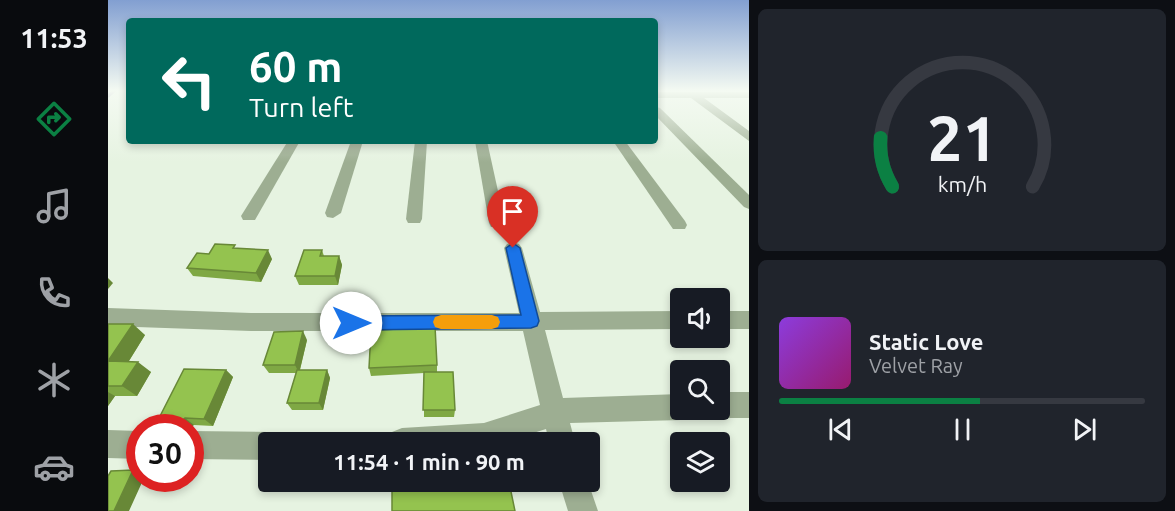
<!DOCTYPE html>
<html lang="en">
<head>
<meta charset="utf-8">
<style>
  body { margin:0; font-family:Ubuntu,sans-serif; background:#20242c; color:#f1f3f6; height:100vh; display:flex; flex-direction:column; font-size:22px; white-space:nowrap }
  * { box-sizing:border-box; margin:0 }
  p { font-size:20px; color:#9ea1a6 }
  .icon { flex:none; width:33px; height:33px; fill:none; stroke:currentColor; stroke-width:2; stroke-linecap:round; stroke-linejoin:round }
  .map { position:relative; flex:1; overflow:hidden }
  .details { display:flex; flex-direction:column; gap:9px; padding:9px; background:#0d0f14; width:426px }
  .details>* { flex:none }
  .top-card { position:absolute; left:18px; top:18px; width:532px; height:126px; border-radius:6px; box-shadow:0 3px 9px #0003; background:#00695c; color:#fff; overflow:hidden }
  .controls { position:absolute; left:562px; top:288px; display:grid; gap:12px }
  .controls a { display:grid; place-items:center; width:60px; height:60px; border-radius:6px; background:#171b24; box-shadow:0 3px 9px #0003; font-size:30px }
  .speed { position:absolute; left:18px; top:414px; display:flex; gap:12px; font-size:30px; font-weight:700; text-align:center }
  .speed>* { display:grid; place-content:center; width:78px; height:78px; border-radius:50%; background:#171b24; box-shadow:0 3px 9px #0003; line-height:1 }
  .speed .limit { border:9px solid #d22; background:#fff; color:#111 }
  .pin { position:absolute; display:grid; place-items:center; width:51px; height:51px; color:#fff; margin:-62px -26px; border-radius:50% 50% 50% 0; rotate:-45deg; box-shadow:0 0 6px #0007 }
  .pin .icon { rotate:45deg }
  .me { position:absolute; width:66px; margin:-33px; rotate:90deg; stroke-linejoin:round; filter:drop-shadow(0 0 4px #0008) }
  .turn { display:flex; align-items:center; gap:21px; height:126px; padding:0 24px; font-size:27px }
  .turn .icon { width:78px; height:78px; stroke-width:2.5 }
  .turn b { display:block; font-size:42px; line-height:51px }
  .details .tile { flex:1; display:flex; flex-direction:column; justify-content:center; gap:9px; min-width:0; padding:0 21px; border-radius:9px; background:#20242c }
  .details .dial { align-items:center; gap:0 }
  .dial svg { height:156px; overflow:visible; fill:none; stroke:#363941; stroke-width:7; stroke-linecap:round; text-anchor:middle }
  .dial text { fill:#f1f3f6; stroke:none }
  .song { display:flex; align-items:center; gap:18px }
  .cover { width:72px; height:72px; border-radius:9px; background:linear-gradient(135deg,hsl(270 70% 55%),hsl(320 70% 35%)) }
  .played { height:6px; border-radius:3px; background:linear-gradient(90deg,#0b8043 55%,#363941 55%) }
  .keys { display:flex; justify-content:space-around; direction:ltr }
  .trip { position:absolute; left:150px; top:432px; width:342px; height:60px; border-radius:6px; background:#171b24; box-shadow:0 3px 9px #0003; font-weight:700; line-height:60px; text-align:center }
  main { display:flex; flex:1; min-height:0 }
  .tabs { display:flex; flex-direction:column; width:108px; justify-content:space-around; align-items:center; background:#090b0e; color:#9ea1a6 }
  .tabs .icon { width:42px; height:42px }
  .tabs .active { color:#0b8043 }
  .tabs b { font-size:27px; color:#f1f3f6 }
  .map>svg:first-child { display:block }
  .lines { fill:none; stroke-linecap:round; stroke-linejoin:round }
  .stream { stroke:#8a80af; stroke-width:3 }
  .street { fill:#9dae92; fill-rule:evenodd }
  .wall { fill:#7fa844 }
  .shaded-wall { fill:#688837 }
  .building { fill:#94c34f; stroke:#688837; stroke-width:1.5 }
  .route { fill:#1a73e8; stroke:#114b97; stroke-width:1.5 }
  .slow { fill:#f59e0b }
</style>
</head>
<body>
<main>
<nav class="tabs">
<b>11:53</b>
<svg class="icon active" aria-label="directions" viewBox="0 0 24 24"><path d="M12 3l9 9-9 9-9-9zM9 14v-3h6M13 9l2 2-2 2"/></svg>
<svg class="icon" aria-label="music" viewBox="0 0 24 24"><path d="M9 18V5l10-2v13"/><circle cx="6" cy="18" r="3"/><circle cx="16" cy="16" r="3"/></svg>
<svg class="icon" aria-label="phone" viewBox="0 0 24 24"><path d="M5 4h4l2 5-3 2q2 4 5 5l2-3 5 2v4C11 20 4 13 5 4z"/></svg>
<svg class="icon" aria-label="climate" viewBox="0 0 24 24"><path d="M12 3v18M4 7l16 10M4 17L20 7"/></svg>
<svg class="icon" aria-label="car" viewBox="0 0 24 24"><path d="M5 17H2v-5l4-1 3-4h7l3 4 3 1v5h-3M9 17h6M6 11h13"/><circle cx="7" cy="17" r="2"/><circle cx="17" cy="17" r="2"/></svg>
</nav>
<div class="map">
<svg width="641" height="511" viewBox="0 0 641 511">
  <rect width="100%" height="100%" fill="#e6f3e1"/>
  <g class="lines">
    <polyline class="stream" points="0,96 6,91"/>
    <g class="street">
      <polygon points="548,92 641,92 641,98 596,98 641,131 641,141 583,98 548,98"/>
      <polygon points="548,107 552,108 641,195 641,209 636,207 548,116"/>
      <polygon points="180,141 192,141 147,220 135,220 133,216"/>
      <polygon points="243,141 255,141 233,213 225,218 219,217 217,213"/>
      <polygon points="307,141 319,141 314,219 312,223 300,223 298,219"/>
      <polygon points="367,141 379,141 397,223 395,227 383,227 381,223"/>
      <polygon points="505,141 517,141 577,221 579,225 577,229 565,229"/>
      <polygon points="405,242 411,244 414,248 432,312 573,311 573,329 437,330 455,398 573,394 573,410 585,410 582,416 573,420 462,423 467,442 441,442 438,429 397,442 281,442 284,432 294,428 376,423 432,405 415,331 143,331 0,326 0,308 143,313 411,313 396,248 399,244"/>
      <rect x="612" y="311" width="29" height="18"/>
      <polygon points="612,392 641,392 641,418 612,418 603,414 601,410 612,410"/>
      <polygon points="0,430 32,431 32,459 0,458"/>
      <polygon points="82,431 160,432 170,436 172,442 160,442 160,460 82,459"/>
      <polygon points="451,482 480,482 490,511 460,511"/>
    </g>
  </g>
  <g class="wall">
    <polygon points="129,248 164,259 153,282 85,276 79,268"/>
    <polygon points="214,250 216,256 231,256 234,265 230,285 191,285 187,276"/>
    <polygon points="0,324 37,335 21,361 43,372 29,396 7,396 0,406"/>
    <polygon points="199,340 192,370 219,370 222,378 215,410 184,410 179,403 188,373 161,373 155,365"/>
    <polygon points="329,365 329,372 347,410 346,417 316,417 316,373 263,376 261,368"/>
    <polygon points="118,370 125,377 105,426 86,425 46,428"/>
  </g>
  <g class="shaded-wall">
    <polygon points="160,250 164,259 153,282 148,273"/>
    <polygon points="231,256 234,265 230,285 227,276"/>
    <polygon points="0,278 5,283 0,289"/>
    <polygon points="25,324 37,335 14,372 0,361"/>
    <polygon points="195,331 199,340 191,373 187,365"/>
    <polygon points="30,362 43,372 29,396 14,386"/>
    <polygon points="118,370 125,377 105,426 96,419"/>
    <polygon points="219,370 222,378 215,410 211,403"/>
    <polygon points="0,392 7,396 0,406"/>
    <polygon points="77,418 86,425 82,428 70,428 71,423"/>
    <polygon points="25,470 32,473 32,478 36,478 21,511 6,511"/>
  </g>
  <g class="building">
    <polygon points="107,244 127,245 125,248 160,250 148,273 79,268 89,253 101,254"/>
    <polygon points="196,250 214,250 212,256 231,256 227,276 187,276"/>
    <polygon points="0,324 25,324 0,361"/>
    <polygon points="327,326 329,365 261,368 263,331"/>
    <polygon points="195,331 187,365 155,365 166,332"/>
    <polygon points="0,361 30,362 14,386 0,386"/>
    <polygon points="76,369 118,370 96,419 77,418 71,423 70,428 46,428"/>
    <polygon points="189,370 219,370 211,403 179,403"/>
    <polygon points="316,372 345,372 347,410 315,410"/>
    <polygon points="25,470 6,511 0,511 0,476 3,471"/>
    <polygon points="295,482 401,482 407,511 284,511 284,483"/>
  </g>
  <linearGradient id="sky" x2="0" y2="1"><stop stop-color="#829fd1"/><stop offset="0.56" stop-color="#f4faf2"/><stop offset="1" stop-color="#f4faf2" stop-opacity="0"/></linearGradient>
  <rect width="641" height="162" fill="url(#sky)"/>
  <polygon class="route" points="405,243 412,248 431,321 429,326 423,328 243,330 237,328 235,323 237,318 243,316 413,315 398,248"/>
  <polygon class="slow" points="333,315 384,315 390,317 392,322 390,327 384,329 333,329 327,327 325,322 327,317"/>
</svg>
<div class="controls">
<a><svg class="icon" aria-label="sound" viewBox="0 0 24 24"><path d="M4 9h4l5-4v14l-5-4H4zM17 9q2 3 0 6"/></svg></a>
<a><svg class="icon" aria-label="search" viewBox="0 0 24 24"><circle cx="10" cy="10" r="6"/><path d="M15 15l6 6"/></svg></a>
<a><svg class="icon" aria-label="layers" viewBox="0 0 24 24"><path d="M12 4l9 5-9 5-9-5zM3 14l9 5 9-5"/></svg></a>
</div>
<div class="speed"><div class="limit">30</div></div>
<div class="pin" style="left:405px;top:248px;background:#d93025"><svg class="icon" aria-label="arrive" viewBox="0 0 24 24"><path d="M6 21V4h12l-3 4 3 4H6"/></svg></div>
<svg class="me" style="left:243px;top:323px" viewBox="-20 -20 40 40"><circle r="19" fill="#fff"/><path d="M0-13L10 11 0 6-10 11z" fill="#1a73e8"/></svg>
<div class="trip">11:54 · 1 min · 90 m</div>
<div class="top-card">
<div class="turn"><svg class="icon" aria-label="left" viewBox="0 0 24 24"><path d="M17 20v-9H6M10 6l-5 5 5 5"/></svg><div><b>60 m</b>Turn left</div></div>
</div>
</div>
<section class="details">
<div class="tile dial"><svg viewBox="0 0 100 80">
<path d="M14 69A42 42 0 1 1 86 69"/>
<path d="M14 69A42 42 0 0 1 8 44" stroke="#0b8043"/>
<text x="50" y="56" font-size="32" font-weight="700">21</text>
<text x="50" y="72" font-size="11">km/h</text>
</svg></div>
<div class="tile">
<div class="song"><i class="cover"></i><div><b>Static Love</b><p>Velvet Ray</p></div></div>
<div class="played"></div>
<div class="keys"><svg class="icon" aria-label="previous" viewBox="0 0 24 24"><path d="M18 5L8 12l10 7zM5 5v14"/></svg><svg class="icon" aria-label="pause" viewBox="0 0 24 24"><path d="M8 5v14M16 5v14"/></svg><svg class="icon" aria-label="next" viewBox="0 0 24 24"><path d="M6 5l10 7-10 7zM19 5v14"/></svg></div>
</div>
</section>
</main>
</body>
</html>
